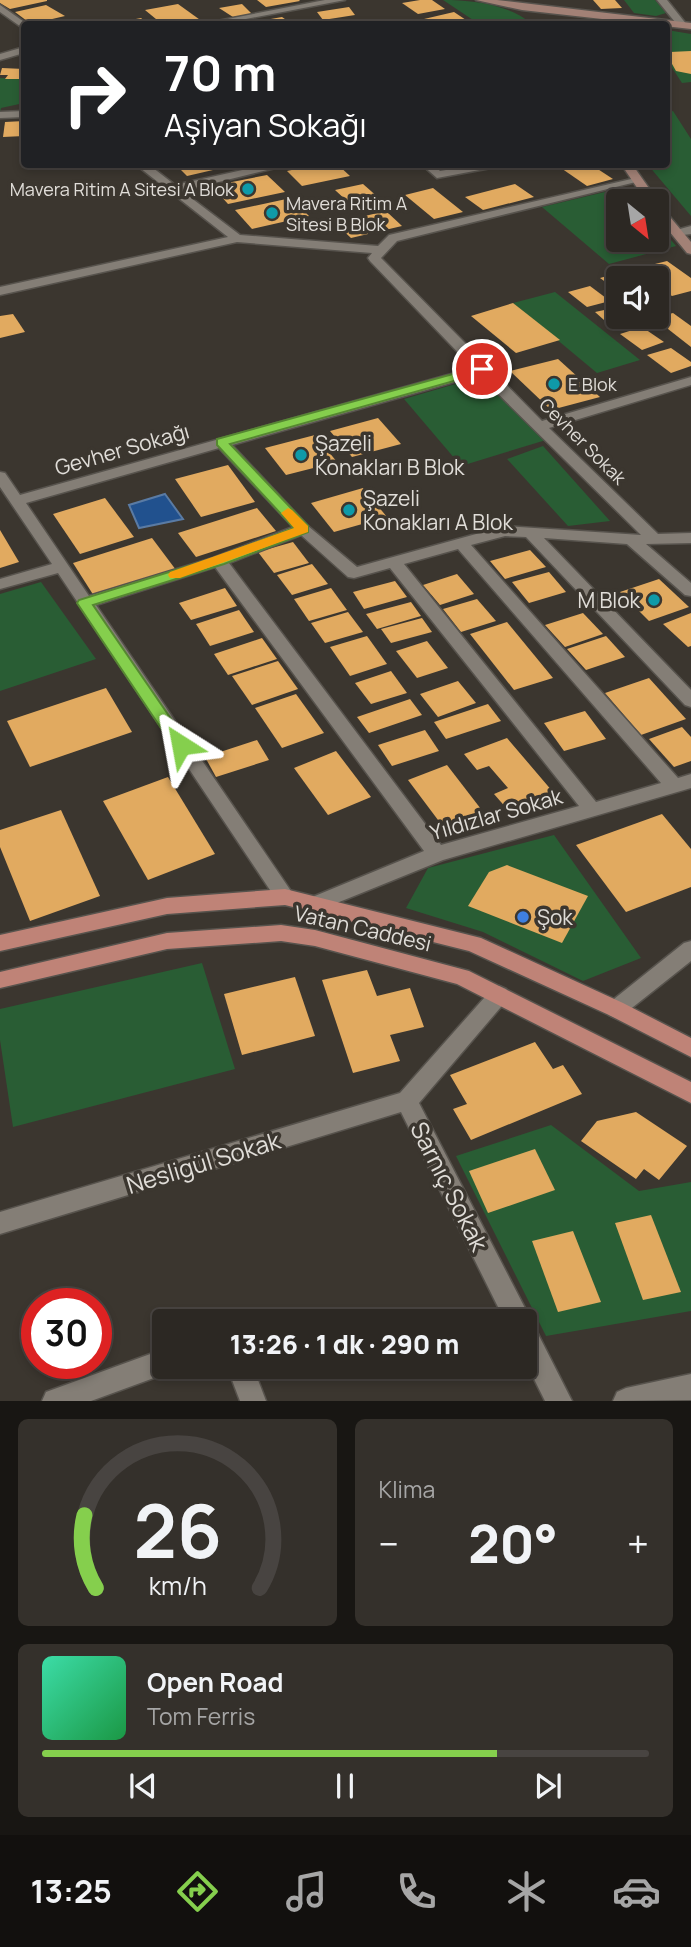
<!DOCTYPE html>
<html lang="tr">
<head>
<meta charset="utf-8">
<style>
  body { margin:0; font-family:Manrope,sans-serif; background:#34302b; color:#f1f3f6; height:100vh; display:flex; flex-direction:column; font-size:26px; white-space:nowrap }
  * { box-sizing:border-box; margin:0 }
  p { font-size:23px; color:#a6a6a6 }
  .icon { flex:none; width:38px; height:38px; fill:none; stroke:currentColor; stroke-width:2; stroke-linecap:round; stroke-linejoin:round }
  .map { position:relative; height:1401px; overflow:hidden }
  .side { display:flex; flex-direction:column; gap:18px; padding:18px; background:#181613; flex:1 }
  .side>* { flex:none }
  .banner { position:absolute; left:21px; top:21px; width:649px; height:147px; border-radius:7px; box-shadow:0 4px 10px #0003,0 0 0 2px #484441; background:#202124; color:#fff; overflow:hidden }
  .needle { width:46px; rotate:150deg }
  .controls { position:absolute; left:606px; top:189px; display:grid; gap:14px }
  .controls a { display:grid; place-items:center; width:63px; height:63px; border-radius:7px; background:#2c2823; box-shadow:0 4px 10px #0003,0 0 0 2px #484441; font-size:35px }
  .speed { position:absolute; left:21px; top:1288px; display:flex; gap:14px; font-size:35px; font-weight:700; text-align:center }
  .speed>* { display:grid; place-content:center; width:91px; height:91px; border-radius:50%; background:#2c2823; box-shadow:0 4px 10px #0003,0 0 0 2px #484441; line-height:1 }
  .speed .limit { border:10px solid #d22; background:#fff; color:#111 }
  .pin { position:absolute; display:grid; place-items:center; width:60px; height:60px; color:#fff; margin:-30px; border:4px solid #fff; border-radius:50%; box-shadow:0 2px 7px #0007 }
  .me { position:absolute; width:77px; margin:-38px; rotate:326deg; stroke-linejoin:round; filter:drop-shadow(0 0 5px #0008) }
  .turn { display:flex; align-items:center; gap:24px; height:147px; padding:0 28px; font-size:32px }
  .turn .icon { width:91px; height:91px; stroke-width:2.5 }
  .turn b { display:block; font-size:49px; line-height:60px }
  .big { font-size:52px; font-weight:800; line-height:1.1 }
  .side .card { flex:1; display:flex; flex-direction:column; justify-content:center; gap:10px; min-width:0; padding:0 24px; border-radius:10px; background:#34302b }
  .side .dial { align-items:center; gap:0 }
  .dial svg { height:182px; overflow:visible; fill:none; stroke:#484441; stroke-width:7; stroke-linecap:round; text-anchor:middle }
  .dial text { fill:#f1f3f6; stroke:none }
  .song { display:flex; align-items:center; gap:21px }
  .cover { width:84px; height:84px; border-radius:10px; background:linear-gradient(135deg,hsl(160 70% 55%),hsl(140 70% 35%)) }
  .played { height:7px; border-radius:4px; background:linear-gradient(90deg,#85cf4d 75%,#484441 75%) }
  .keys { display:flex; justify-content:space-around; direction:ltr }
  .heat { display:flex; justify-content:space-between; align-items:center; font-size:38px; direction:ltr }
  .side .tiles { flex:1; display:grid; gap:18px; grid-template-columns:1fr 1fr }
  .card:last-child { grid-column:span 2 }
  .trip { position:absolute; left:152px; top:1309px; width:385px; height:70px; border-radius:7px; background:#2c2823; box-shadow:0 4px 10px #0003,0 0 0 2px #484441; font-weight:800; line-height:70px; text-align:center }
  .tab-bar { display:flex; height:112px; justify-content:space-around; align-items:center; background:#12100e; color:#a6a6a6 }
  .tab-bar .icon { width:49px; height:49px }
  .tab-bar .on { color:#85cf4d }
  .tab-bar b { font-size:32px; color:#f1f3f6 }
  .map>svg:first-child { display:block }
  .green { fill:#295d34 }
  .water { fill:#21518e; stroke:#5a7ba4; stroke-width:2 }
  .building { fill:#e1aa60 }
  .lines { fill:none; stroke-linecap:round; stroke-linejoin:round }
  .street-casing { stroke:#57534d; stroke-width:3 }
  .secondary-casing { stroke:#57534d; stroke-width:3 }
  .primary-casing { stroke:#57534d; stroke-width:3 }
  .street { fill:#847e76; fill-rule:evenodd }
  .secondary { fill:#a28176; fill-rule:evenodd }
  .primary { fill:#bf8377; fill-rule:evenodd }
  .route { fill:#85cf4d; stroke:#568732; stroke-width:2 }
  .slow { fill:#f59e0b }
  .culture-dot { fill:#0f9aa8; stroke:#3b362f; stroke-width:2.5 }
  .shop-dot { fill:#3f7fe0; stroke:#3b362f; stroke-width:2.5 }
  .labels { text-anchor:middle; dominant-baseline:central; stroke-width:7; stroke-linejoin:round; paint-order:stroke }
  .far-poi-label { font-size:18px; fill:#e0ddd8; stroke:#3b362f; text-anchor:start }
  .far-street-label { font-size:18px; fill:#e0ddd8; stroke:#3b362f }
  .poi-label { font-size:21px; fill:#e0ddd8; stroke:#3b362f; text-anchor:start }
  .street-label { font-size:21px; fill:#e0ddd8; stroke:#3b362f }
  .near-street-label { font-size:24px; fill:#e0ddd8; stroke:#3b362f }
</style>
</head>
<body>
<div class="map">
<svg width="691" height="1401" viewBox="0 0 691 1401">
  <rect width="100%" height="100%" fill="#3b362f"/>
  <g class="green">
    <path d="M443,0c30,0 65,4 89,24h-53z"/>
    <polygon points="624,0 655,0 666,13 656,16 634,13"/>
    <polygon points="667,30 691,34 691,82 682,83 667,60"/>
    <polygon points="0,78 24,79 24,103 1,108 0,113"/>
    <polygon points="673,111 691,139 691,216 648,165 667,164 667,112"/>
    <polygon points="613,190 629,190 638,201 618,201 618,240 656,240 656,222 676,246 609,264 542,207"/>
    <polygon points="555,292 640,360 597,373 513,303"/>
    <polygon points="476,378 485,383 546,440 461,466 404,399"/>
    <polygon points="543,446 610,521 568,526 507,459"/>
    <polygon points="41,582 96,659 0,691 0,594"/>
    <polygon points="554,835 641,958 583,981 483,932 406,908 428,868"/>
    <polygon points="202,963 235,1069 13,1127 0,1040 0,1009"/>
    <polygon points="551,1125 639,1191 691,1182 691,1311 546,1336 456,1156"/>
  </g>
  <polygon class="water" points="165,494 183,519 139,528 129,505"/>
  <g class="building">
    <polygon points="0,0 47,0 47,1 10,9 0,3"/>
    <polygon points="257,0 299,0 300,1 266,7"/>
    <polygon points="420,0 432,0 445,9 418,14 402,3"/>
    <polygon points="593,0 615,0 622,8 601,9"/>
    <polygon points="178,4 203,22 162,24 145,10"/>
    <polygon points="242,4 252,14 233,17 219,8"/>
    <polygon points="46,5 65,16 31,24 15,12"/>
    <polygon points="349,7 355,15 323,20 317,12"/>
    <polygon points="454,12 469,22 433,24 424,19"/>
    <polygon points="282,17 292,24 257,24 254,22"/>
    <polygon points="141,18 148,24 115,24 115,23"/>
    <polygon points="691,51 691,74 676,71 667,55 672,55 670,52"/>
    <polygon points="2,68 24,69 24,76 19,79 5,79 8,75 0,75"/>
    <polygon points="24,121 24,136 3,137 5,122"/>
    <polygon points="223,164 226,167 187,176 176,165"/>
    <polygon points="320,164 337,164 350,176 302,186 287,171"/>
    <polygon points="590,164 613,179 587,186 558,166"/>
    <polygon points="267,175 285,192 228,204 212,186"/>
    <polygon points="363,184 388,206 360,213 335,190"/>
    <polygon points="515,184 534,197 483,210 465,197"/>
    <polygon points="433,188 463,212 434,219 405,195"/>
    <polygon points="291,198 309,216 252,229 235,210"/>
    <polygon points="386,211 402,226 351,238 335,223"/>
    <polygon points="667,261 691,278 691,291 672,296 656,285 656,278 647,278 635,269"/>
    <polygon points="621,272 628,278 618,278 618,291 600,278"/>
    <polygon points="590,286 610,301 587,307 568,292"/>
    <polygon points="513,303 560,340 516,353 471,316"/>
    <polygon points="618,307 618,317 630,317 637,322 613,328 595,312"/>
    <polygon points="673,313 691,326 691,347 654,318"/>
    <polygon points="13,314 25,332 0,338 0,316"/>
    <polygon points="642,327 664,342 642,350 620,334"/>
    <polygon points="671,348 691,362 691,366 671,373 647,355"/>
    <polygon points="558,359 600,397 551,410 510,371"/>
    <polygon points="378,418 401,444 352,457 330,431"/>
    <polygon points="315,435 337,462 286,475 265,448"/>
    <polygon points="228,465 255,502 201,517 175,479"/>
    <polygon points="363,488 387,517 334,532 311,503"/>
    <polygon points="105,498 134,537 80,554 53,514"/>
    <polygon points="257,508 276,531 196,557 178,533"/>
    <polygon points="0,530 19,562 0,568"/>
    <polygon points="152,538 176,570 94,596 73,563"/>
    <polygon points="293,542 309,563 274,573 258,552"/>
    <polygon points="530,550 546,567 505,579 490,561"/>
    <polygon points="312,564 328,584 292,595 277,575"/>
    <polygon points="549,572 566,592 529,603 512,582"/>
    <polygon points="457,574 474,594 440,605 423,585"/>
    <polygon points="659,579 689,607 649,621 620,592"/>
    <polygon points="395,581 407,597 364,609 353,592"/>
    <polygon points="225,588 237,606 191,620 179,603"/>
    <polygon points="331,588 347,610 309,621 294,599"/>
    <polygon points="477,599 496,621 461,632 443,609"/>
    <polygon points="411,602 421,616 377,629 366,614"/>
    <polygon points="239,610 254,632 210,646 196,624"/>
    <polygon points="348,612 363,632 325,643 311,623"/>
    <polygon points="583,613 603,634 565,647 545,625"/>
    <polygon points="691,613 691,646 688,647 663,624"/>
    <polygon points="422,618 432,632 391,643 381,629"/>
    <polygon points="507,622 553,678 514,690 470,634"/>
    <polygon points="367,636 387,664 350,676 330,647"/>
    <polygon points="606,636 625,657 586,670 567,649"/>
    <polygon points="262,638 277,659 228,675 214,654"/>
    <polygon points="427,641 448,668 417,678 396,651"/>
    <polygon points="278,661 298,689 252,705 232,676"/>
    <polygon points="391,671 407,693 371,704 355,683"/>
    <polygon points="649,678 686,719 641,735 605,693"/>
    <polygon points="458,681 476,703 438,717 420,694"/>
    <polygon points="106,688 132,732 30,767 7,721"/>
    <polygon points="296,694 324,733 282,748 255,708"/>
    <polygon points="410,699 422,715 369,733 357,717"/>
    <polygon points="488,704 501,721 446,739 434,722"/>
    <polygon points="585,711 606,739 564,751 544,723"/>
    <polygon points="682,727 691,737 691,761 674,767 649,739"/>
    <polygon points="425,730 439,751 392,766 378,745"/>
    <polygon points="507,738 553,792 508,810 494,794 508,788 489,766 477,770 464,754"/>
    <polygon points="257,740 269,760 216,777 205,757"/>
    <polygon points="336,751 371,797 328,815 294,768"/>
    <polygon points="447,765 484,813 444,828 408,780"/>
    <polygon points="168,777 215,854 148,880 103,801"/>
    <polygon points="61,810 100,896 30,921 0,847 0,830"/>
    <polygon points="662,814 691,849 691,887 626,912 576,845"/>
    <polygon points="507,865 588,896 562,943 468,906 489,872"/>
    <polygon points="367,970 377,996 410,988 424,1027 390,1035 400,1061 353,1073 322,980"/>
    <polygon points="295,977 315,1036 242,1055 224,994"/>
    <polygon points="535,1042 553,1069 563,1065 582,1094 471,1140 453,1109 467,1104 450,1075"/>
    <polygon points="636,1112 687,1146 659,1180 644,1169 636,1179 581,1141 597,1121"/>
    <polygon points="535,1149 555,1190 488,1213 469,1171"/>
    <polygon points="651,1215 681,1292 643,1300 615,1223"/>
    <polygon points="573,1231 601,1302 558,1312 532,1241"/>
  </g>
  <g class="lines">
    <defs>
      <g id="street">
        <polygon points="325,0 345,0 220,24 202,24"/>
        <polygon points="657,0 667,0 687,25 685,27 679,27"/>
        <polygon points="0,5 27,24 24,24 24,29 0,12"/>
        <polygon points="24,47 24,53 0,60 0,54"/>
        <polygon points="24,111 24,117 0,118 0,112"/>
        <path d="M135,164h13l27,21 95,-21h22l-110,27 58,44 138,11 11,-11 251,-58v4l-243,60 -16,17 161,163 149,-44v8l-142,43 109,106 33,-1v10l-45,1 45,39v13l-6,-1 -58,-51 -83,-6 147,152v17l-6,-2 -159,-168 -21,-1 -34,9 207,233 13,-4v14l-248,72 -126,51 -7,-3 -3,-5 3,-5 114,-47 -209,-284 -119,38 199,292 -3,5 -7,3 -7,-3 -220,-329 -58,16v-10l52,-15 -52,-77v-15l5,1 15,22 453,-127 -103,-107 -2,-3 4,-5 -135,-11 -237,53v-8l228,-50zM479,375l162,160 -136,-9 -148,41 -49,-41 -76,-81zM219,448l74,79 -80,31 -124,38 -63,-93zM301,535l47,42 6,1 36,-10 189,238 -138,39 -212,-282zM458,549l203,234 -65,19 -192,-238z"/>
        <polygon points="421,164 433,164 440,171 483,164 512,164 437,178"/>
        <polygon points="691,226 691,234 675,236 669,232"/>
        <polygon points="691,941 691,961 623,1015 616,1018 609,1015 605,1009 609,1003 684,943"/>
        <polygon points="499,986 506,989 510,995 506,1001 419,1103 527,1312 529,1324 534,1326 572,1401 545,1401 525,1361 525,1321 505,1321 401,1112 0,1234 0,1212 400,1093 492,989"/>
        <polygon points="164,1349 164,1367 175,1367 173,1371 91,1401 42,1401 46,1392"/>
        <polygon points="227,1367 253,1367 266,1401 240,1401"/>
        <polygon points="691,1374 691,1400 613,1401 617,1392 626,1388"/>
      </g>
      <g id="secondary">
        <polygon points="476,0 497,0 691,23 691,29 522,10"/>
        <polygon points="621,164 632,164 658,201 656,203 646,201"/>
        <polygon points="656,204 660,205 691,242 691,254 687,253 656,215"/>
      </g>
      <g id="primary">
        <polygon points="285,889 481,938 623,1003 691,1038 691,1057 609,1015 469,951 285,905 167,914 0,951 0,935 167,898"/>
        <polygon points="281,925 315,930 469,971 691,1082 691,1103 457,984 315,946 281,941 167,949 0,988 0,972 167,933"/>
      </g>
    </defs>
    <use href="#street" class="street-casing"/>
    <use href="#secondary" class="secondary-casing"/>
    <use href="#primary" class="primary-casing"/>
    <use href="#street" class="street"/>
    <use href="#secondary" class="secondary"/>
    <use href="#primary" class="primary"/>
  </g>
  <polygon class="route" points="482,366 486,367 486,372 230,444 308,526 308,532 224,564 93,605 189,745 181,751 175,749 77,603 79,600 214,558 294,528 217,445 217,439"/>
  <polygon class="slow" points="288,508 292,510 308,526 308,532 180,578 170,578 168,575 170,572 294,528 281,513"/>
  <g class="culture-dot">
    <circle cx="248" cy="189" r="7"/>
    <circle cx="272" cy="213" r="7"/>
    <circle cx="554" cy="384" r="7"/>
    <circle cx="301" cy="455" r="7"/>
    <circle cx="349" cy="510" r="7"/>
    <circle cx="654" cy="600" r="7"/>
  </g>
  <circle class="shop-dot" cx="523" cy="917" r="7"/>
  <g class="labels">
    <g class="far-poi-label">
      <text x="234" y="189" text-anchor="end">Mavera Ritim A Sitesi A Blok</text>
      <text x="286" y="203">Mavera Ritim A<tspan x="286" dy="21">Sitesi B Blok</tspan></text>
      <text x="568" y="384">E Blok</text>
    </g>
    <g class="far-street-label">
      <text transform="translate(583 441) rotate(45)">Cevher Sokak</text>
    </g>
    <g class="poi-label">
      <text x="315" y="443">Şazeli<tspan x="315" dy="24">Konakları B Blok</tspan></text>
      <text x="363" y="498">Şazeli<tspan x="363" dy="24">Konakları A Blok</tspan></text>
      <text x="640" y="600" text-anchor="end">M Blok</text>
      <text x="537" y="917">Şok</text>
    </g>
    <g class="street-label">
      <text transform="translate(122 449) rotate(-16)">Gevher Sokağı</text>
      <text transform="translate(496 814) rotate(-16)">Yıldızlar Sokak</text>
      <text transform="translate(363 928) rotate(13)">Vatan Caddesi</text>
    </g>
    <g class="near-street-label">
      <text transform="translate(203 1162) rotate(-17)">Nesligül Sokak</text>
      <text transform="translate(450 1186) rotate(63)">Sarnıç Sokak</text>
    </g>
  </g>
</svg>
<div class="controls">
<a><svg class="needle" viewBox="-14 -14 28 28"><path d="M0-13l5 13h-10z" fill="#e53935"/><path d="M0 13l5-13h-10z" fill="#a6a6a6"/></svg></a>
<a><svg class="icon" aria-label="sound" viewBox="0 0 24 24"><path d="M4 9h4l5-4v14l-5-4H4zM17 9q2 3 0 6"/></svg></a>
</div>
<div class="speed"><div class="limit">30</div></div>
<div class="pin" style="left:482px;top:369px;background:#d93025"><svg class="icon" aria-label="arrive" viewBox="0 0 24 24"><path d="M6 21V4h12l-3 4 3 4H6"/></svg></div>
<svg class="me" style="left:181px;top:745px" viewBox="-20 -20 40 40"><path d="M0-17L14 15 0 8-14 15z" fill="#85cf4d" stroke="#fff" stroke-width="4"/></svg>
<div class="trip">13:26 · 1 dk · 290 m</div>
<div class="banner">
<div class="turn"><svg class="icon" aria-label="right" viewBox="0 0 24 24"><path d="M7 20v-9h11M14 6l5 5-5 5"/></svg><div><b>70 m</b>Aşiyan Sokağı</div></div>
</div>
</div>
<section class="side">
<div class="tiles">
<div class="card dial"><svg viewBox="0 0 100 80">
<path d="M14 69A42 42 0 1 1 86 69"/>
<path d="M14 69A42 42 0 0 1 9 37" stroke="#85cf4d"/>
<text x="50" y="56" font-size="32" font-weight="700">26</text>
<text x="50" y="72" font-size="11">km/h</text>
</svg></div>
<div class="card"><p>Klima</p>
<div class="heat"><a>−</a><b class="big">20°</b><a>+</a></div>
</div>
<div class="card">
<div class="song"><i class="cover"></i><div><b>Open Road</b><p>Tom Ferris</p></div></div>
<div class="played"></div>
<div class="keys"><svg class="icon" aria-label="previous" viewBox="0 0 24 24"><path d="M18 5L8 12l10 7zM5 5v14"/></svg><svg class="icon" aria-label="pause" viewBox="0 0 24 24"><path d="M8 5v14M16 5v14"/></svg><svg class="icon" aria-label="next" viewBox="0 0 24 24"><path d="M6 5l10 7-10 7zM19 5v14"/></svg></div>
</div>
</div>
</section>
<nav class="tab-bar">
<b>13:25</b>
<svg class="icon on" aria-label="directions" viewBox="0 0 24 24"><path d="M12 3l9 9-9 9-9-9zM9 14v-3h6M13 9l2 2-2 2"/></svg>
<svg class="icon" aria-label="music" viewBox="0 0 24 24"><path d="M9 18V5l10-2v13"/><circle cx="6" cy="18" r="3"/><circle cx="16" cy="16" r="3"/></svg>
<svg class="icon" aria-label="phone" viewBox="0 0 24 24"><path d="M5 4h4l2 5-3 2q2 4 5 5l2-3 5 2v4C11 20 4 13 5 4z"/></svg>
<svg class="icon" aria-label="climate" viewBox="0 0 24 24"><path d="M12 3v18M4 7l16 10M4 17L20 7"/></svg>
<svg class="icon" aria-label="car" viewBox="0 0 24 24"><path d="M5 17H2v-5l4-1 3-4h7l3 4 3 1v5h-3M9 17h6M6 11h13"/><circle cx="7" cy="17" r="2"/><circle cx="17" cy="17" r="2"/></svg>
</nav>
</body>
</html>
